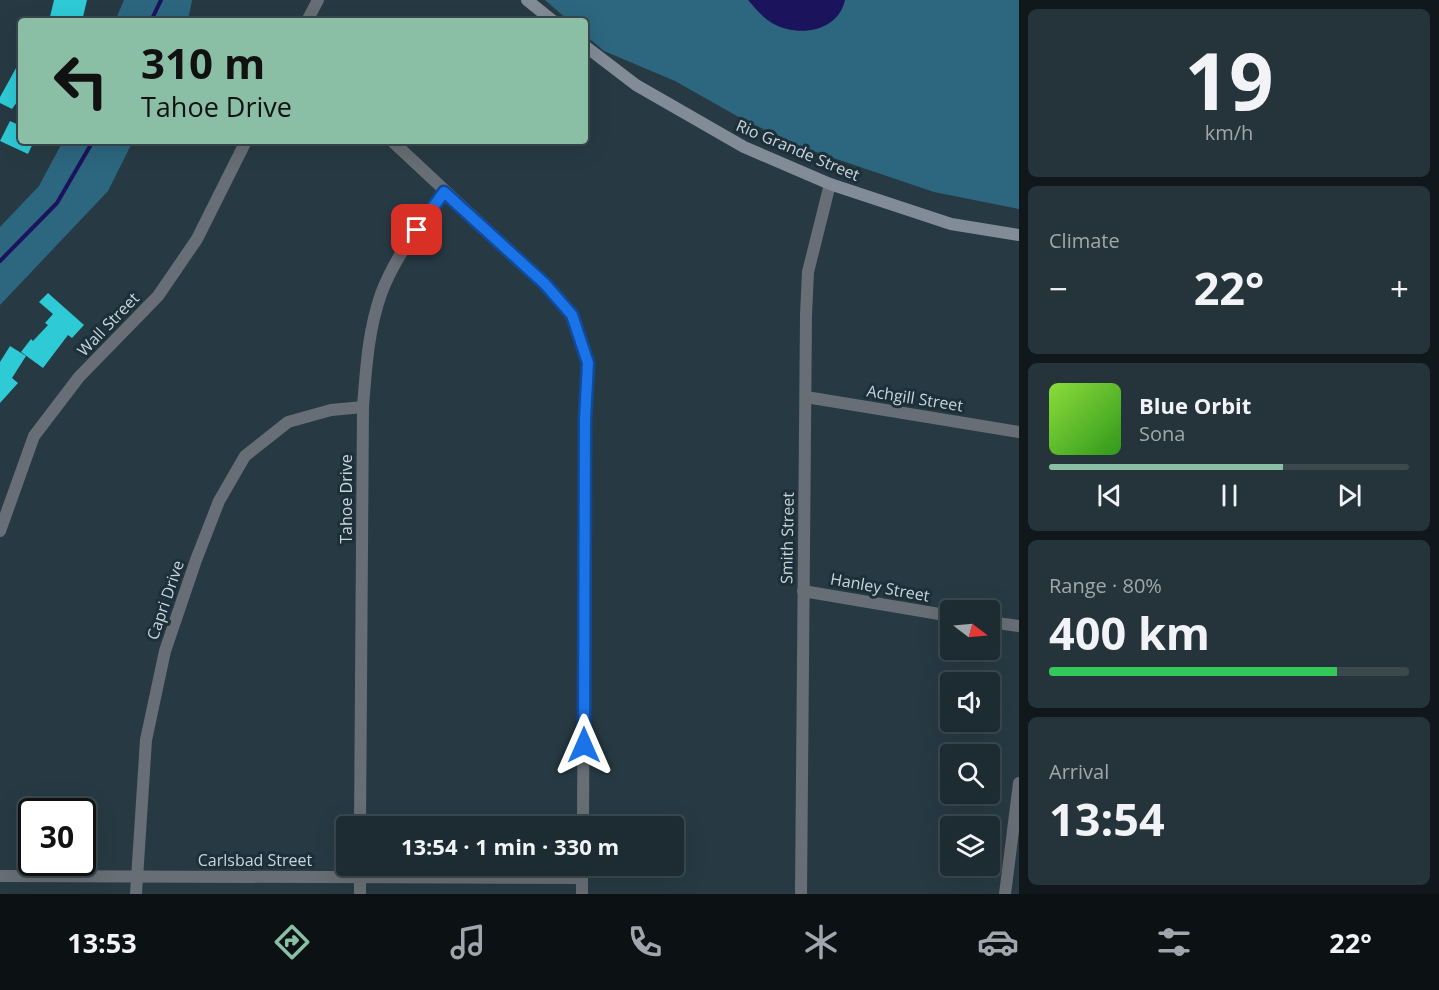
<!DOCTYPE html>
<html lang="en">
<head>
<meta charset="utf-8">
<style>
  body { margin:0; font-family:"Open Sans",sans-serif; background:#25343a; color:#f1f3f6; height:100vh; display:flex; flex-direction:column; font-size:22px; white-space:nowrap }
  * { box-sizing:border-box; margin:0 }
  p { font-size:20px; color:#a0a7ac }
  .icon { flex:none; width:33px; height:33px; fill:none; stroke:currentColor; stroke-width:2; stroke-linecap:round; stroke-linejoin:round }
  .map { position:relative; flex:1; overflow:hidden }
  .details { display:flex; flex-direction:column; gap:9px; padding:9px; background:#10181c; width:420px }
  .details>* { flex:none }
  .banner { position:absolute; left:18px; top:18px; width:570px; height:126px; border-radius:6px; box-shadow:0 6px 24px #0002,0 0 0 2px #3b484d; background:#8abfa5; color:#111; overflow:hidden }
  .needle { width:39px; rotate:106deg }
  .buttons { position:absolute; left:940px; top:600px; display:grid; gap:12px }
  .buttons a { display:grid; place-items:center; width:60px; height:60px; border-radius:6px; background:#1d2c32; box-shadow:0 6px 24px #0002,0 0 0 2px #3b484d; font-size:30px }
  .speed { position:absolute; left:18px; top:798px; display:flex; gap:12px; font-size:30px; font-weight:700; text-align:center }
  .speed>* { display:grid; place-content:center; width:78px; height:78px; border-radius:50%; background:#1d2c32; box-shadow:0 6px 24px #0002,0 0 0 2px #3b484d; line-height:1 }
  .speed .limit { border:3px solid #111; border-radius:9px; background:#fff; color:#111 }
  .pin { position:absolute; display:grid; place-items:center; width:51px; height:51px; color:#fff; margin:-26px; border-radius:12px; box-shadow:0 3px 9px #0006 }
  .me { position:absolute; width:66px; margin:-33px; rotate:0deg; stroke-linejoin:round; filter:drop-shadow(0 0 4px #0008) }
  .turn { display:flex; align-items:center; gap:21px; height:126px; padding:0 24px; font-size:27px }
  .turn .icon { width:78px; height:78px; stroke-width:2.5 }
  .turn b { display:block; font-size:42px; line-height:51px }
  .big { font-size:45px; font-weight:700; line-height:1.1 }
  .details .widget { flex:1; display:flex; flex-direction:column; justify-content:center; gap:9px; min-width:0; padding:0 21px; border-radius:9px; background:#25343a }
  .details .dial { align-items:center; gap:0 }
  .dial b { font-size:78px; line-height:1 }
  .song { display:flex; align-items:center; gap:18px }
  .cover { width:72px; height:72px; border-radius:9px; background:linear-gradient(135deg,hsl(90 70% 55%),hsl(110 70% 35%)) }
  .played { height:6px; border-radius:3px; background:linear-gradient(90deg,#8abfa5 65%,#3b484d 65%) }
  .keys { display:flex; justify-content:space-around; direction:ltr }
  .heat { display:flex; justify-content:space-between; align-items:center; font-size:33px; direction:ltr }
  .charge { height:9px; border-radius:4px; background:linear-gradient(90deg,#34c759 80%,#3b484d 0) }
  .trip { position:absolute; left:336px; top:816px; width:348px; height:60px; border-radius:6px; background:#1d2c32; box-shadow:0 6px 24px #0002,0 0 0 2px #3b484d; font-weight:700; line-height:60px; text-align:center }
  .tabs { display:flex; height:96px; justify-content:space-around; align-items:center; background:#0c1214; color:#a0a7ac }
  .tabs .icon { width:42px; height:42px }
  .tabs .current { color:#8abfa5 }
  .tabs b { font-size:27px; color:#f1f3f6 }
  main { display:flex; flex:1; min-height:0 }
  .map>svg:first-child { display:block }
  .green { fill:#2c677f }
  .water { fill:#1b135c }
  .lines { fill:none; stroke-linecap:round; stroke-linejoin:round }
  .stream { stroke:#1b135c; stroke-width:4 }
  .building { fill:#2ecad6 }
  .street { stroke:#686e75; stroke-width:12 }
  .secondary { stroke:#828c97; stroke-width:12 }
  .route-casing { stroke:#114b97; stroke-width:15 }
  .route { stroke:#1a73e8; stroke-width:10 }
  .labels { text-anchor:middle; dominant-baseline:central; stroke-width:6; stroke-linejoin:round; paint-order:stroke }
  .street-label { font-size:16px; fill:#c9d5db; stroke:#1d3039 }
</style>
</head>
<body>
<main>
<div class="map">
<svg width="1019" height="894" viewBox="0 0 1019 894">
  <rect width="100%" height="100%" fill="#273a43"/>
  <g class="green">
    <polygon points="124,0 192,0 188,21 115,21"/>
    <polygon points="545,0 1019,0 1019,209 934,192 804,148 744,120 675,81 604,51 585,35 585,21 569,21"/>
    <polygon points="63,141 133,141 108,191 0,305 0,227 39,186"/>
  </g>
  <path class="water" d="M748,0h97c-7,32 -47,38 -73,23 -9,-5 -17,-15 -24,-23z"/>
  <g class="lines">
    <g class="stream">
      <polyline points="151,21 161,0"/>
      <polyline points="0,261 57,203 93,141"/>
    </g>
  </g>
  <g class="building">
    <polygon points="54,0 87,0 82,21 49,21"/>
    <polygon points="21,59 21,104 17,102 12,109 0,103 0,97"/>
    <polygon points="10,121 21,126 21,141 34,141 28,154 0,141"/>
    <polygon points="48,293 84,325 72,338 68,335 43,368 21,352 31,339 33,341 48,325 45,323 53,314 39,302"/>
    <polygon points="10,346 26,356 12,378 18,383 0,403 0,362"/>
  </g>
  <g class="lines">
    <g class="street">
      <polyline points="307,21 318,0"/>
      <polyline points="392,141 545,284 572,315 588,363 585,419 583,826"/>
      <polyline points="806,397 1019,432"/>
      <polyline points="0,531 34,436 79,377 158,296 197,239 246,141"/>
      <polyline points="803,591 951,616"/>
      <polyline points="990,622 1019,626"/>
      <path d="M360,826l3,-419c3,-38 5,-76 18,-113 14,-38 40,-70 63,-102"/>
      <polyline points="0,876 582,878"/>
      <polyline points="136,894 146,740 165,651 196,560 219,501 245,456 288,422 331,410 363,407"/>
      <polyline points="360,894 360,866"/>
      <polyline points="582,894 582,866"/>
      <polyline points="801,894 806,315 808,272 830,184"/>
      <polyline points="1005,894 1019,783"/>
    </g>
    <g class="secondary">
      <polyline points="527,0 553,21"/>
      <polyline points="585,46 636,85 744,147 830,184 951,224 1019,235"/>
    </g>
  </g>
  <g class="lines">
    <defs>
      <polyline id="route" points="417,230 444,192 545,284 572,315 588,363 585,419 584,745"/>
    </defs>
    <use href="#route" class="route-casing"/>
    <use href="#route" class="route"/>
  </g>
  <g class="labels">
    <g class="street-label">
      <text transform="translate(798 150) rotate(23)">Rio Grande Street</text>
      <text transform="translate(108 324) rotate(-46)">Wall Street</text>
      <text transform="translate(915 398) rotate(9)">Achgill Street</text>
      <text transform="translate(346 499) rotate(-90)">Tahoe Drive</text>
      <text transform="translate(787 538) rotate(-89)">Smith Street</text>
      <text transform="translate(880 587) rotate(10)">Hanley Street</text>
      <text transform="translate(165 600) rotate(-71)">Capri Drive</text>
      <text x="255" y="860">Carlsbad Street</text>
    </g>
  </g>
</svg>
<div class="buttons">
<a><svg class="needle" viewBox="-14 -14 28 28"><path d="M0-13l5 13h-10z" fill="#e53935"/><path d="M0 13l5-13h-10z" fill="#a0a7ac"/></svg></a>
<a><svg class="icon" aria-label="sound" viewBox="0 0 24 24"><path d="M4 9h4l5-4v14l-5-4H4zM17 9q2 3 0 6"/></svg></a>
<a><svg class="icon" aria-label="search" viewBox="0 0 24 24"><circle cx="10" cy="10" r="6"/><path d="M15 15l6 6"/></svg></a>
<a><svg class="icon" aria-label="layers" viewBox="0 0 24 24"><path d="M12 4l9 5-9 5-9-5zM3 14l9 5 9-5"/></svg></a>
</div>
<div class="speed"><div class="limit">30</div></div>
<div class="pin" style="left:417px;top:230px;background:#d93025"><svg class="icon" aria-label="arrive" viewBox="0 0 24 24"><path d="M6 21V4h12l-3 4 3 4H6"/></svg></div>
<svg class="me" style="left:584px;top:745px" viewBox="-20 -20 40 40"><path d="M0-17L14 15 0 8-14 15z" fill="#1a73e8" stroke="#fff" stroke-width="4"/></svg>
<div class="trip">13:54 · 1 min · 330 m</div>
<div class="banner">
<div class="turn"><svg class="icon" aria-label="left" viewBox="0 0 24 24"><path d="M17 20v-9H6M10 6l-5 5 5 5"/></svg><div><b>310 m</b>Tahoe Drive</div></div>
</div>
</div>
<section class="details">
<div class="widget dial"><b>19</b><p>km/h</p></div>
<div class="widget"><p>Climate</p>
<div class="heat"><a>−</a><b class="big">22°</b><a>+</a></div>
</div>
<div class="widget">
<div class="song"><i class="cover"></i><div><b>Blue Orbit</b><p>Sona</p></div></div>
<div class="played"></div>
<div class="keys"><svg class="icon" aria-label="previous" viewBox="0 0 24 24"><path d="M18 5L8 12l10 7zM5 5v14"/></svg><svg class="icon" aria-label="pause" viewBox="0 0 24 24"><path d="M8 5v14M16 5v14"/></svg><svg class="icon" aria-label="next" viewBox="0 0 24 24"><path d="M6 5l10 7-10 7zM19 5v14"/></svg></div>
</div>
<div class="widget"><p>Range · 80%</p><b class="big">400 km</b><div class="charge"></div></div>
<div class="widget"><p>Arrival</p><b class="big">13:54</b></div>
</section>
</main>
<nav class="tabs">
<b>13:53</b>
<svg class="icon current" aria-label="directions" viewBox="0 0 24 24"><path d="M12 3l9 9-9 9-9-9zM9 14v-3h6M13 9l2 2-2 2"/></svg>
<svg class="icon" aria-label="music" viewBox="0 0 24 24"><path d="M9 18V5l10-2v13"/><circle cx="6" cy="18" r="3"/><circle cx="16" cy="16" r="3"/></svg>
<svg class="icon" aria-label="phone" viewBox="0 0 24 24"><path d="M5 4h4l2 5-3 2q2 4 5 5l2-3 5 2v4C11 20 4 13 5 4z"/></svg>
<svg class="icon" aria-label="climate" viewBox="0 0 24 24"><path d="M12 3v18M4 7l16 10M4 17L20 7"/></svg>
<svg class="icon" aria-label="car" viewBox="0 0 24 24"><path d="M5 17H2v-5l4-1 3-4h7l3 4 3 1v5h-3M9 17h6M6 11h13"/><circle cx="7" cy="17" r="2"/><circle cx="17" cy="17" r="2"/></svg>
<svg class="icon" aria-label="filters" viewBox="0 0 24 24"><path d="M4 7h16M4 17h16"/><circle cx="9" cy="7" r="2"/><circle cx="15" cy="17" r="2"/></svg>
<b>22°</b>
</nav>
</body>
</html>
